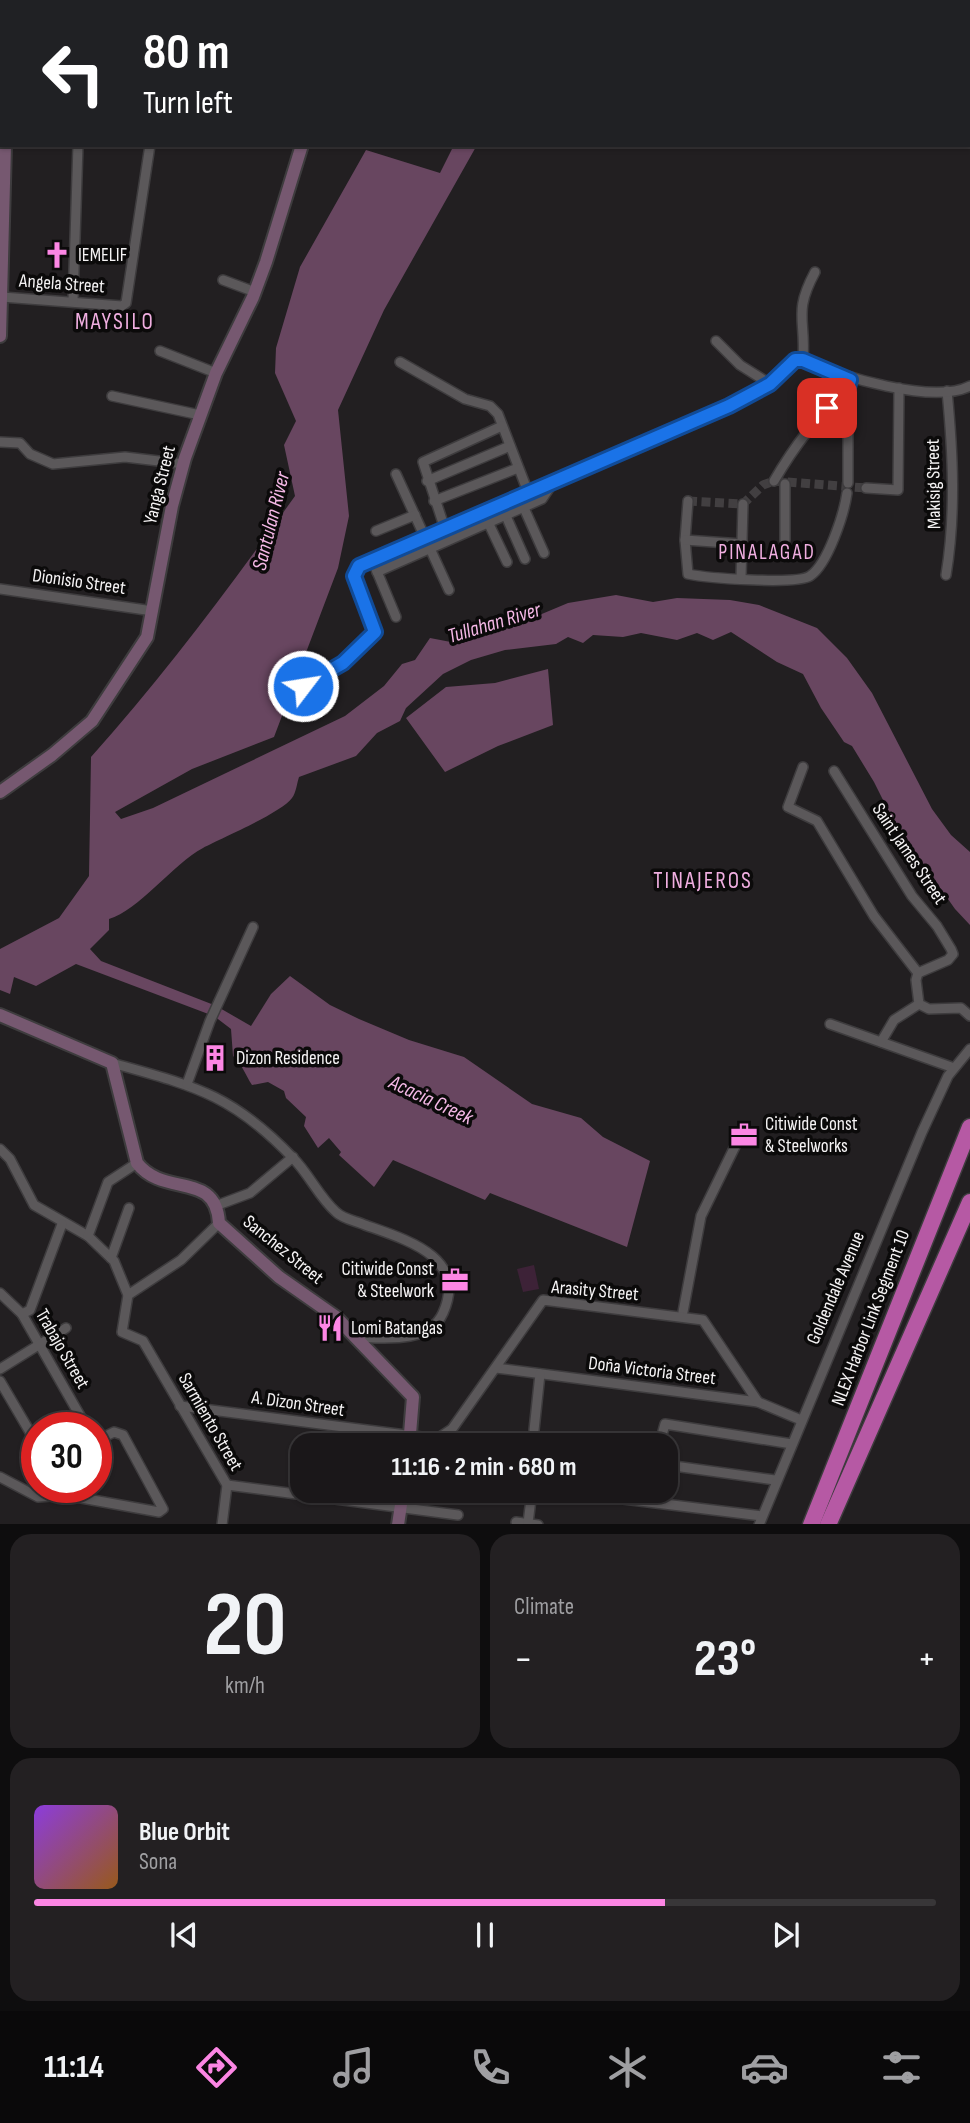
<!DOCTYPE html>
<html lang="en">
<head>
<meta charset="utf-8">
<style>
  body { margin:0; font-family:"Sofia Sans Condensed",sans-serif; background:#232022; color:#f1f3f6; height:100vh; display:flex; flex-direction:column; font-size:26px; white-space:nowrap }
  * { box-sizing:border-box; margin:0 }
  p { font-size:23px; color:#9f9fa2 }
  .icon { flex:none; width:38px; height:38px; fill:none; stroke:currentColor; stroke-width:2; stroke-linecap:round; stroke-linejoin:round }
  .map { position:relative; height:1524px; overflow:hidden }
  .sheet { display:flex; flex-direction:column; gap:10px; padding:10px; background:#0e0d0e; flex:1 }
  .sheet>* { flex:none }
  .banner { position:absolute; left:0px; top:0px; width:971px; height:147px; box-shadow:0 2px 5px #0004,0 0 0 2px #383638; background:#202124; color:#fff; overflow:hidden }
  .speed { position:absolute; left:21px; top:1412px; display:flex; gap:14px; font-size:35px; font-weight:700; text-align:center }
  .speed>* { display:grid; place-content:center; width:91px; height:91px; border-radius:50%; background:#1a1719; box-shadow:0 2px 5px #0004,0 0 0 2px #383638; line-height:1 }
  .speed .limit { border:10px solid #d22; background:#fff; color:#111 }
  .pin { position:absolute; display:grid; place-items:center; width:60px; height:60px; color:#fff; margin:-30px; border-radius:14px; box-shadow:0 4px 10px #0006 }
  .me { position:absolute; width:77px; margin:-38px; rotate:59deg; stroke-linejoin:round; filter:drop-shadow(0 0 5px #0008) }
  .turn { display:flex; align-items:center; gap:24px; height:147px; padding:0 28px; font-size:32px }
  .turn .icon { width:91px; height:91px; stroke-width:2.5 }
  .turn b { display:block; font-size:49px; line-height:60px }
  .big { font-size:52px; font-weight:700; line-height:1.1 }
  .sheet .card { flex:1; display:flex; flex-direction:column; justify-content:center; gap:10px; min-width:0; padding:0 24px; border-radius:21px; background:#232022 }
  .sheet .dial { align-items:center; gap:0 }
  .dial b { font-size:91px; line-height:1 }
  .song { display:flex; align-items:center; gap:21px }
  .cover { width:84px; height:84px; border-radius:10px; background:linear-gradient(135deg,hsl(270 70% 55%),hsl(30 70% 35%)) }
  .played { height:7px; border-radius:4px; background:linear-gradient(90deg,#fc86e4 70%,#383638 70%) }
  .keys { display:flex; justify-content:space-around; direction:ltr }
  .heat { display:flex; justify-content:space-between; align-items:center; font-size:38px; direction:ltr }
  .sheet .tiles { flex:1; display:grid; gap:10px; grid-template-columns:1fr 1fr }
  .card:last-child { grid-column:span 2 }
  .trip { position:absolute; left:290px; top:1433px; width:388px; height:70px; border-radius:21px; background:#1a1719; box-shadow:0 2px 5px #0004,0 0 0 2px #383638; font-weight:700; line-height:70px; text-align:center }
  .menu { display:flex; height:112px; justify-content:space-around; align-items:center; background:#0a090a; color:#9f9fa2 }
  .menu .icon { width:49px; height:49px }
  .menu .on { color:#fc86e4 }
  .menu b { font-size:32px; color:#f1f3f6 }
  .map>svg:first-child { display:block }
  .green { fill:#3d2237 }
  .water { fill:#684660 }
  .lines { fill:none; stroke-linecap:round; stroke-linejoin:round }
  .street-tunnel { stroke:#423f41; stroke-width:9; stroke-dasharray:9 4.5; stroke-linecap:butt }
  .street-casing { stroke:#3e3c3e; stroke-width:12 }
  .secondary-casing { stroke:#3e3c3e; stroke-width:16 }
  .highway-casing { stroke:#3e3c3e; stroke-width:19 }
  .street { stroke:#5b585a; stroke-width:9 }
  .secondary { stroke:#765870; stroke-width:12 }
  .highway { stroke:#b659a4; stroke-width:16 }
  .route-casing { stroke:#114b97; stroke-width:18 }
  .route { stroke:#1a73e8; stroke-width:12 }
  .labels { text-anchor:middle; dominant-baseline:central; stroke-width:7; stroke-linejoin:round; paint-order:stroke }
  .poi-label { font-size:19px; fill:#f5f3f4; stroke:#0b0a0a; text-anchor:start }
  .street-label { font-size:19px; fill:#f5f3f4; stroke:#0b0a0a }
  .water-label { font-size:21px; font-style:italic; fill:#f5b8e6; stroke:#0b0a0a }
  .neighbourhood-label { font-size:21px; letter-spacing:2px; fill:#f0aee0; stroke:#0b0a0a }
  .quarter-label { font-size:23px; letter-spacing:2px; fill:#f0aee0; stroke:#0b0a0a }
</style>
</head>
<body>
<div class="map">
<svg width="970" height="1525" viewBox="0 0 970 1525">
  <rect width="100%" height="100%" fill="#221f21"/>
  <polygon class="green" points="534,1265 539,1289 523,1292 517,1269"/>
  <g class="water">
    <path d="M454,145h23l-93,165 -46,100 11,106 -11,52 -64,169 -82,32 -77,43 6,7 32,-11 192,-92 39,-30 18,-22 13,-4 15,-22 26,5c18,-20 35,-10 52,-27h29l31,-13 48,-8 37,7 24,-4 53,2 29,5 58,23 30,30 25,35 60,116 19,26 19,17v73l-15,-16 -60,-85 -21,-42 -22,-36 -8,-4 -23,-34 -18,-34 -26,-12 -46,-30 -18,8 -16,-7 -20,7 -36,-7 -18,4 -30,-2 -10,8 -15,-6 -12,7 -51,6 -34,10 -28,14 -37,34 -6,13 -23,12 -21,23 -57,21c-2,6 -3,16 -7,21 -11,15 -70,40 -89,50 -30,16 -65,63 -94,71v11l-19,19 11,12 113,44 -3,10 -135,-51 -40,22 -22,-9 -4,17 -10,-4v-41l59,-31 30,-42 2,-119c74,-83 139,-170 204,-261l-11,-51 12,-24 -21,-48 1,-25 24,-81 66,-117 74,23z"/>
    <polygon points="548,669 553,725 498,746 445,772 406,718 446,687 495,683"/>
    <path d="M290,976l40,29 29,14 50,21 55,17 68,47 49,14 22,19 47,24 -23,86 -137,-54 -5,7 -92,-40 -19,27 -35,-32 2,-3 -12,-14 -11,10 -14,-22 2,-9 -20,-19 -2,-7 -16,-9 -16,3c-6,-9 -11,-23 -19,-29l-2,-27 -17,-13 4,-9 33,19 20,-32z"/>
  </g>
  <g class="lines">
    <polyline class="street-tunnel" points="688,501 743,504 763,485 774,481 866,488"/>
    <defs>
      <g id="street">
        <polyline points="223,280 255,292"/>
        <polyline points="2,297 122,306 126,303 150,145"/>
        <polyline points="73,301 78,145"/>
        <polyline points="716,341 740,365 770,384"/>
        <polyline points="160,351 216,373"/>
        <path d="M803,360c3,-41 -10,-47 12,-88"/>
        <polyline points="400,362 465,399 490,406 498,414 528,492"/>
        <polyline points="112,396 200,415"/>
        <polyline points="0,442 20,443 30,454 53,464 125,457 184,464"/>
        <polyline points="396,474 449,590"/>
        <polyline points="427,481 510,446"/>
        <path d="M774,481c18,-31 45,-69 73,-90"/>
        <polyline points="848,483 848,388"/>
        <polyline points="866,488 898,490 899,388"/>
        <polyline points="434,501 518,468"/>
        <path d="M688,501l-3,39 3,34c19,4 108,11 122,2 18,-12 34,-62 37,-83"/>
        <polyline points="524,508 544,553"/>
        <polyline points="506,516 525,559"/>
        <polyline points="487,520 507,562"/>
        <polyline points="445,529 423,462 502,426"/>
        <polyline points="376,531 415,515"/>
        <polyline points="685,540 742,544"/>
        <polyline points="785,540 785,484"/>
        <polyline points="376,569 396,617"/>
        <polyline points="377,572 542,499 554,481"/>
        <path d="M946,575c10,-61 7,-122 1,-184"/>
        <polyline points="741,578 743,504"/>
        <polyline points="0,589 153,611"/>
        <path d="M304,686l39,-23 32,-31 -21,-56 5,-10 370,-160 41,-22 25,-23 8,-1c37,16 130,45 167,26"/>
        <polyline points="803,767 788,807 817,821 874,916 918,973"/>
        <polyline points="834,771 912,896 937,926 951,949 953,954 948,960 918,973 916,980 919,1004 929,1009 961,1008 970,1016"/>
        <polyline points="830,1024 954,1068"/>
        <polyline points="881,1042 894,1020 919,1004"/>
        <path d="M112,1063c82,23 120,31 181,95 16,16 26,39 43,54 7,7 20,9 29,13 42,15 103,32 78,88 -14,31 -59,25 -87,24"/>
        <polyline points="187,1084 210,1021 253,927"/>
        <polyline points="0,1149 10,1159 34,1205 88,1236 114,1261 128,1295 122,1332 143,1341 227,1485 222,1525"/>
        <polyline points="218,1205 250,1193 293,1157"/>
        <polyline points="88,1236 108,1182 137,1163"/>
        <polyline points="111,1258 129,1208"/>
        <polyline points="0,1293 22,1314 87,1428"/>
        <polyline points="128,1295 181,1260 219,1223"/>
        <polyline points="683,1312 701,1216 743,1130"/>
        <polyline points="22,1314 30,1310 62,1224"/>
        <polyline points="496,1368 758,1402 801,1420"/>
        <polyline points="0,1369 66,1328"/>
        <polyline points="0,1381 37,1444"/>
        <polyline points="180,1406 437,1439 452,1429 543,1300 703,1320 758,1402"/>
        <polyline points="534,1430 540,1374"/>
        <polyline points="659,1446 665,1424 792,1444"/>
        <polyline points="667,1465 775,1480"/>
        <polyline points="0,1477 38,1497 65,1495 159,1512 163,1509 123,1435 114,1432 96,1441"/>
        <polyline points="227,1485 458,1515"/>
        <polyline points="558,1491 762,1516"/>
        <polyline points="516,1522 538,1525"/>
        <polyline points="528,1523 532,1491"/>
        <polyline points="759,1525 922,1132 948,1076 970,1049"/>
      </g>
      <g id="secondary">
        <polyline points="342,2 343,0"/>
        <polyline points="0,76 2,94"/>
        <polyline points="0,336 5,145"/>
        <polyline points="0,792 52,755 92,721 147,637 172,506 185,458 216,373 253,297 266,262 302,145"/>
        <path d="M0,1015l112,48 25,100c27,35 79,7 82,60l60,54 57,40 77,80 -4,49"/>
        <polyline points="398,1525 403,1491"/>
      </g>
      <g id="highway">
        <polyline points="811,1525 970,1127"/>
        <polyline points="828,1525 970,1202"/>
      </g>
    </defs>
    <use href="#street" class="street-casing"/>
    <use href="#secondary" class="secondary-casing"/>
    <use href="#highway" class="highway-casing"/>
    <use href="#street" class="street"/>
    <use href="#secondary" class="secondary"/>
    <use href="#highway" class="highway"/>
  </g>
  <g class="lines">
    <defs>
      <polyline id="route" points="303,686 343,663 375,632 354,576 359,566 729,406 770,384 795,360 803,360 850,380 847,391 827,408"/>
    </defs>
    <use href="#route" class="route-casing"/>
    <use href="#route" class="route"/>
  </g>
  <defs>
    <symbol id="church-bare" viewBox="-9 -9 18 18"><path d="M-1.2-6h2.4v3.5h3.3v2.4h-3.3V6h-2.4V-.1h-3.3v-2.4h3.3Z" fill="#fc86e4" stroke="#0b0a0a" stroke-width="2.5" paint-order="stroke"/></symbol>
    <symbol id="building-bare" viewBox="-9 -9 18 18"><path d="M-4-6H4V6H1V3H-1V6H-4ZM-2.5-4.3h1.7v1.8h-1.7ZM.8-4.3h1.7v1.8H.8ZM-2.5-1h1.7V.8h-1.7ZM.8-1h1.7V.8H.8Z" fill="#fc86e4" stroke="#0b0a0a" stroke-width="2.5" paint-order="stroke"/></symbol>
    <symbol id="office-bare" viewBox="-9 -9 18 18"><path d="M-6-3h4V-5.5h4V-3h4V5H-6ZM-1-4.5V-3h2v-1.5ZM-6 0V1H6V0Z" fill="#fc86e4" stroke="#0b0a0a" stroke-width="2.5" paint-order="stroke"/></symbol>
    <symbol id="restaurant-bare" viewBox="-9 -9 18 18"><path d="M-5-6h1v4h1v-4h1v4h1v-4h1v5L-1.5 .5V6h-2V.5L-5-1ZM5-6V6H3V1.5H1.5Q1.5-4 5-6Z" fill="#fc86e4" stroke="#0b0a0a" stroke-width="2.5" paint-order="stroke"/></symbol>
  </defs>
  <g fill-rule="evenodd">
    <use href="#church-bare" x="38" y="236" width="38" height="38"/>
    <use href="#building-bare" x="196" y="1039" width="38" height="38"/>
    <use href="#office-bare" x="725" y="1116" width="38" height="38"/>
    <use href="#office-bare" x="436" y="1261" width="38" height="38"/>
    <use href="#restaurant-bare" x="311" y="1309" width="38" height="38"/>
  </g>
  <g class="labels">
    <g class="poi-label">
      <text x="78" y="255">IEMELIF</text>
      <text x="236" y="1058">Dizon Residence</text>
      <text x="765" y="1124">Citiwide Const<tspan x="765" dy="22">&amp; Steelworks</tspan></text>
      <text x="434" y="1269" text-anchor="end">Citiwide Const<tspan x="434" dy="22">&amp; Steelwork</tspan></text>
      <text x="351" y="1328">Lomi Batangas</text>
    </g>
    <g class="street-label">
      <text transform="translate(62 284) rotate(4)">Angela Street</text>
      <text transform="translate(934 484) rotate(-91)">Makisig Street</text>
      <text transform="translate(160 485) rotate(-76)">Yanga Street</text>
      <text transform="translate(79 582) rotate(8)">Dionisio Street</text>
      <text transform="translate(909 854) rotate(56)">Saint James Street</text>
      <text transform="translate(283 1250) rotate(39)">Sanchez Street</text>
      <text transform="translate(836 1288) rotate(-67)">Goldendale Avenue</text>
      <text transform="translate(595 1291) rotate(5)">Arasity Street</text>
      <text transform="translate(871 1318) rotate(-69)">NLEX Harbor Link Segment 10</text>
      <text transform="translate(62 1349) rotate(60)">Trabajo Street</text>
      <text transform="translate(652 1371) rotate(7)">Doña Victoria Street</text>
      <text transform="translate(298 1404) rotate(8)">A. Dizon Street</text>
      <text transform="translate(210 1422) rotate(60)">Sarmiento Street</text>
    </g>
    <g class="water-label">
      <text transform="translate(271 521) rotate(-76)">Santulan River</text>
      <text transform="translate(494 623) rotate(-17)">Tullahan River</text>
      <text transform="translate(431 1100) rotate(25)">Acacia Creek</text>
    </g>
    <g class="neighbourhood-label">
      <text x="767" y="552">PINALAGAD</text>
    </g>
    <g class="quarter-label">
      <text x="115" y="322">MAYSILO</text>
      <text x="703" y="881">TINAJEROS</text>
    </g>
  </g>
</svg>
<div class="speed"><div class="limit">30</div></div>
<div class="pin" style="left:827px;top:408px;background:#d93025"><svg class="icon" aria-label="arrive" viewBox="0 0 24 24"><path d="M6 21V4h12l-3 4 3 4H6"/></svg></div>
<svg class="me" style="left:303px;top:686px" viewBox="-20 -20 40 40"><circle r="17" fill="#1a73e8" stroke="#fff" stroke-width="3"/><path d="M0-11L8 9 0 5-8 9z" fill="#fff"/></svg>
<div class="trip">11:16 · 2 min · 680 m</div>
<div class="banner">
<div class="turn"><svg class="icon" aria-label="left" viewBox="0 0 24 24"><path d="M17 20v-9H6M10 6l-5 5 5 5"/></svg><div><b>80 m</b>Turn left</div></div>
</div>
</div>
<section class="sheet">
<div class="tiles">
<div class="card dial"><b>20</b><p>km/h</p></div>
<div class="card"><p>Climate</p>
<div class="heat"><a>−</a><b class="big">23°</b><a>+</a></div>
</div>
<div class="card">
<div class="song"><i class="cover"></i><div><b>Blue Orbit</b><p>Sona</p></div></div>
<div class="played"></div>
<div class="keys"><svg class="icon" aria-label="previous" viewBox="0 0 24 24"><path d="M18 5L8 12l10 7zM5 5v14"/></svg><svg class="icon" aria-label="pause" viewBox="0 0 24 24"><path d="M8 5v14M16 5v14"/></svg><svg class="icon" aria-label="next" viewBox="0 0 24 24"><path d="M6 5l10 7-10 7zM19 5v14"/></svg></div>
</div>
</div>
</section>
<nav class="menu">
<b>11:14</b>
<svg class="icon on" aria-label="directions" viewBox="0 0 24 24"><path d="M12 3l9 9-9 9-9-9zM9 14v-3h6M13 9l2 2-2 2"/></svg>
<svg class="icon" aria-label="music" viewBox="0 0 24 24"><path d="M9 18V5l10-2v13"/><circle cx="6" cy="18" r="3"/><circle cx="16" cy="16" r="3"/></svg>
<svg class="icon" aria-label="phone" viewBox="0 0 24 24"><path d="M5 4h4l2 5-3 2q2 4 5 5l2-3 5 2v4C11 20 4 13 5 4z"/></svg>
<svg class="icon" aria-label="climate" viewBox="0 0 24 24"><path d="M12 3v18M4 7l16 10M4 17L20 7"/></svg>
<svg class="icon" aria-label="car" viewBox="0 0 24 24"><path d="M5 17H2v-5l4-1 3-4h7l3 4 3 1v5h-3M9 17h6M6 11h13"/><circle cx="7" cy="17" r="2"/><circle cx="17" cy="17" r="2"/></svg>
<svg class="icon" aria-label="filters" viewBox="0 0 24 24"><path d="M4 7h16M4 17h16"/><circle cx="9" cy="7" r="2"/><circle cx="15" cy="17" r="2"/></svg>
</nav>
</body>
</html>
